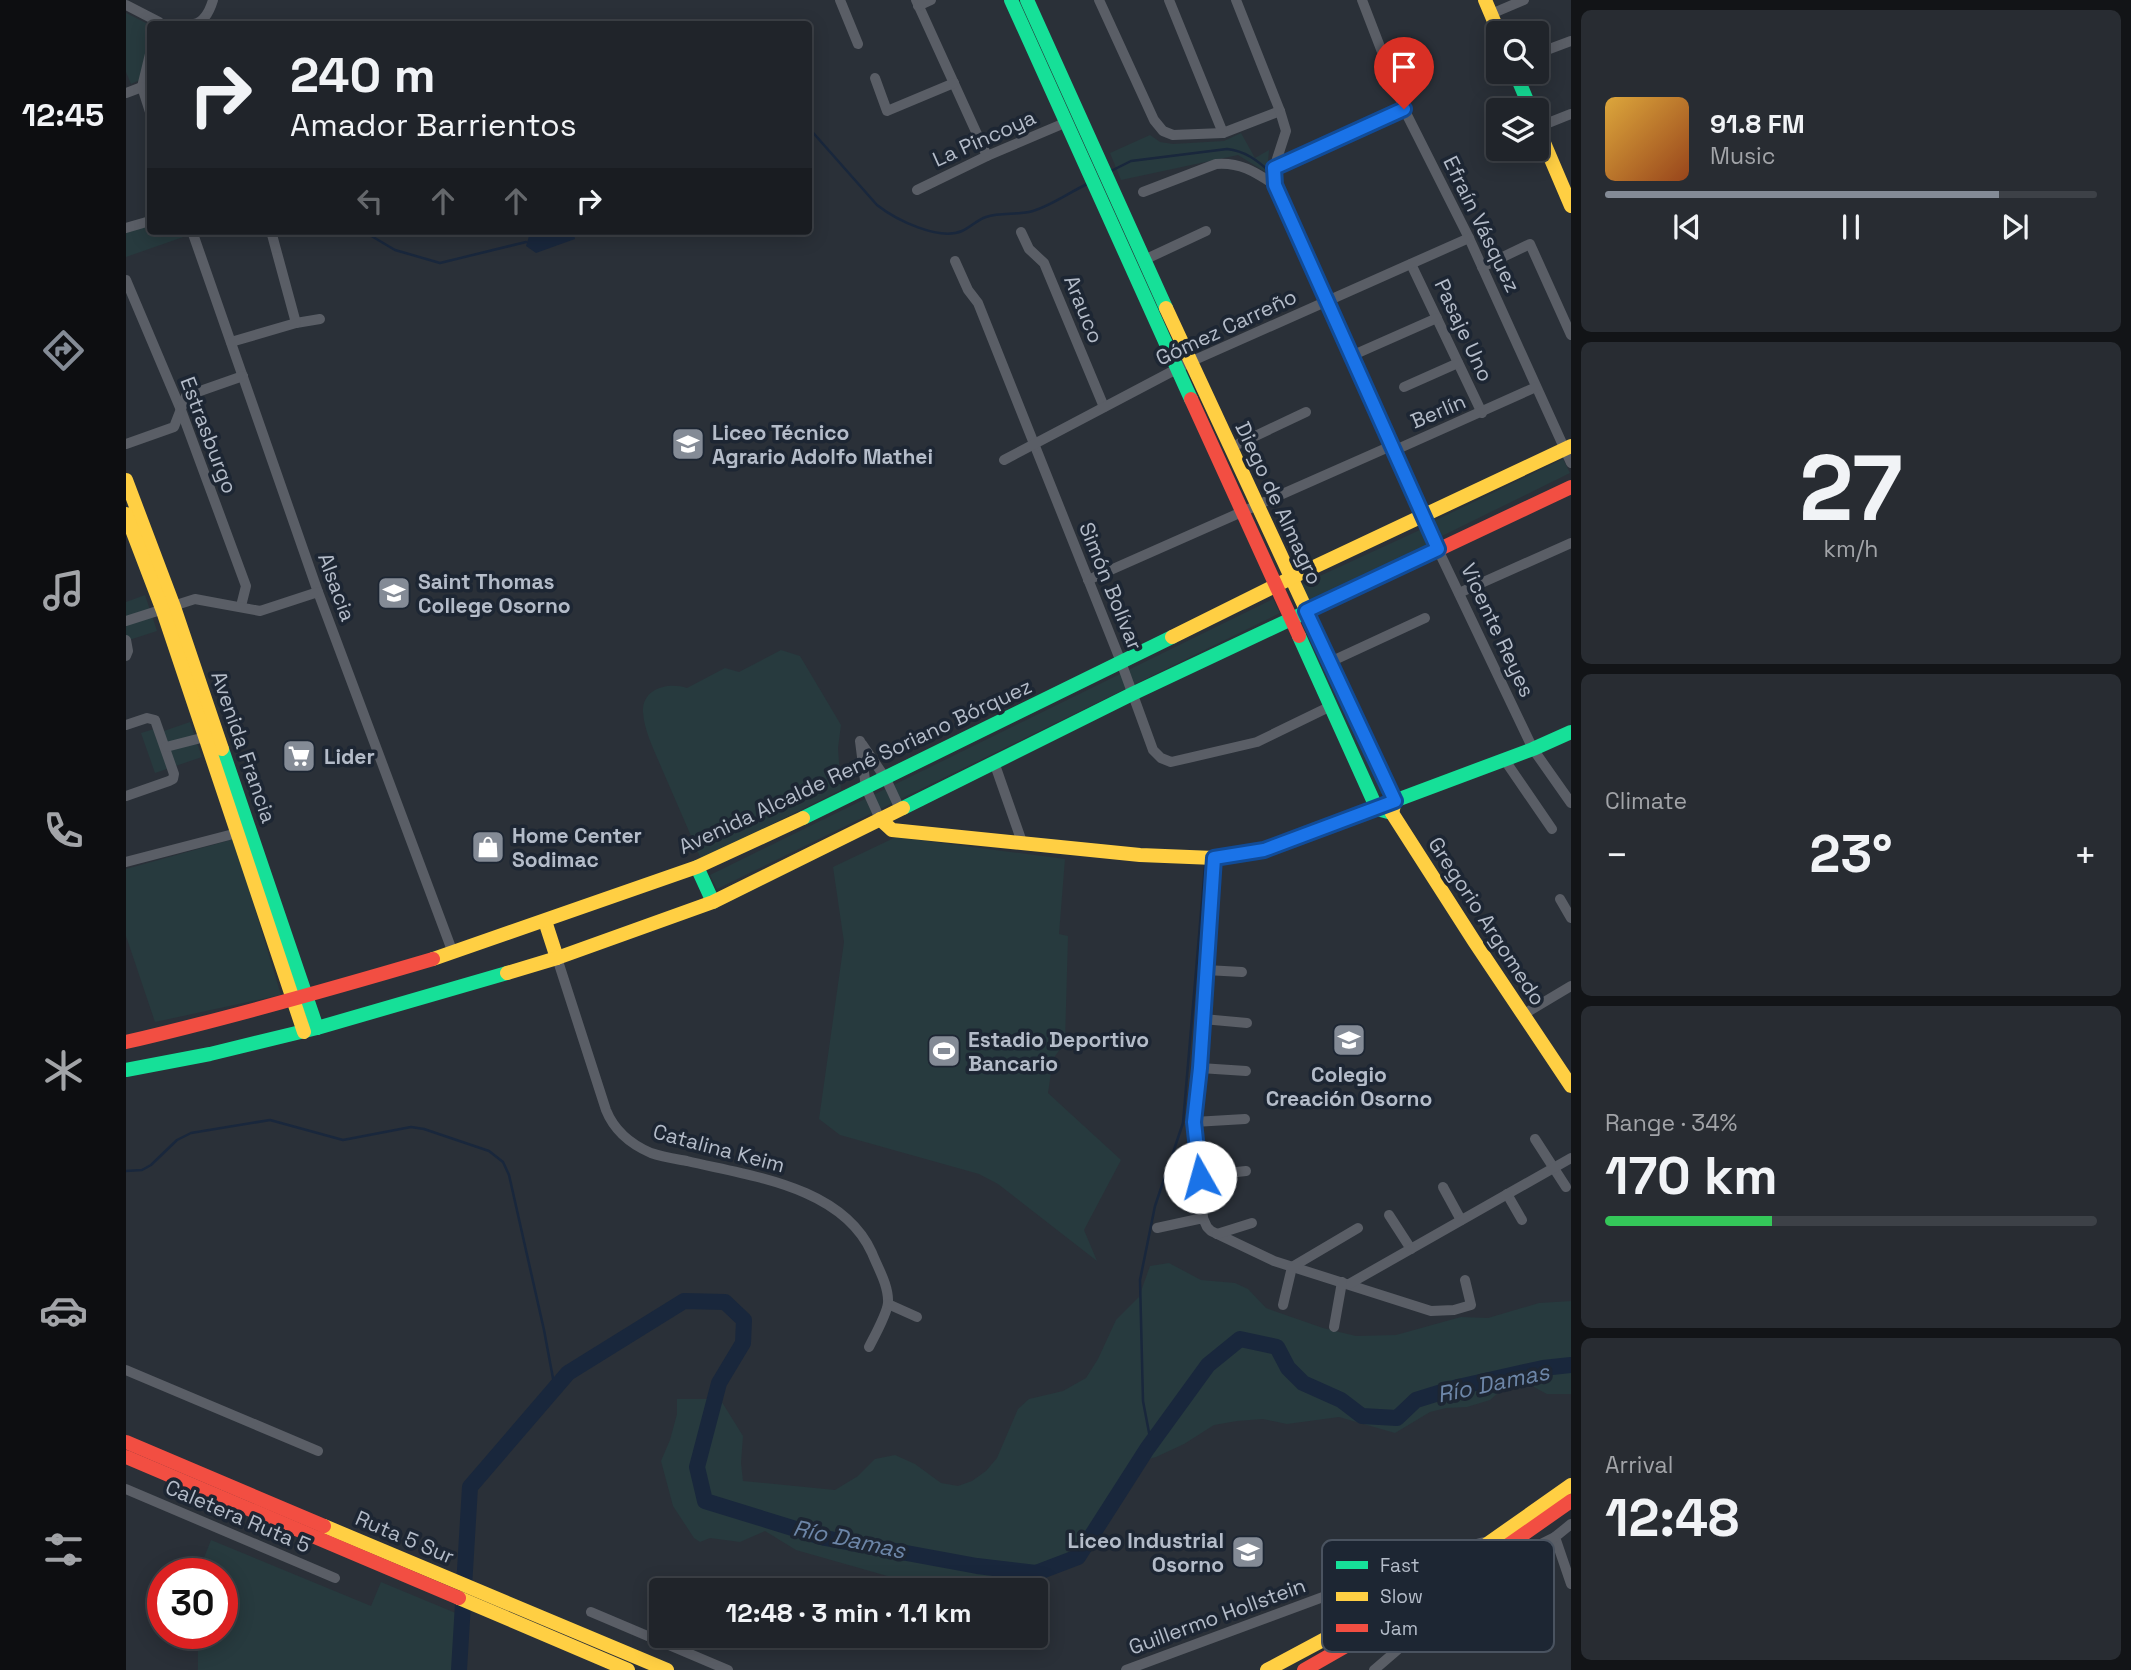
<!DOCTYPE html>
<html lang="en">
<head>
<meta charset="utf-8">
<style>
  body { margin:0; font-family:"Space Grotesk",sans-serif; background:#282c32; color:#f1f3f6; height:100vh; display:flex; flex-direction:column; font-size:26px; white-space:nowrap }
  * { box-sizing:border-box; margin:0 }
  p { font-size:23px; color:#a2a4a8 }
  .icon { flex:none; width:38px; height:38px; fill:none; stroke:currentColor; stroke-width:2; stroke-linecap:round; stroke-linejoin:round }
  .map { position:relative; flex:1; overflow:hidden }
  .panel { display:flex; flex-direction:column; gap:10px; padding:10px; background:#121417; width:560px }
  .panel>* { flex:none }
  .top-card { position:absolute; left:21px; top:21px; width:665px; height:214px; border-radius:7px; box-shadow:0 4px 18px #0003,0 0 0 2px #3d4147; background:#20242a; color:#f1f3f6; overflow:hidden }
  .tools { position:absolute; left:1360px; top:21px; display:grid; gap:14px }
  .tools a { display:grid; place-items:center; width:63px; height:63px; border-radius:7px; background:#20242a; box-shadow:0 4px 18px #0003,0 0 0 2px #3d4147; font-size:35px }
  .speed { position:absolute; left:21px; top:1558px; display:flex; gap:14px; font-size:35px; font-weight:700; text-align:center }
  .speed>* { display:grid; place-content:center; width:91px; height:91px; border-radius:50%; background:#20242a; box-shadow:0 4px 18px #0003,0 0 0 2px #3d4147; line-height:1 }
  .speed .limit { border:10px solid #d22; background:#fff; color:#111 }
  .pin { position:absolute; display:grid; place-items:center; width:60px; height:60px; color:#fff; margin:-72px -30px; border-radius:50% 50% 50% 0; rotate:-45deg; box-shadow:0 0 7px #0007 }
  .pin .icon { rotate:45deg }
  .me { position:absolute; width:77px; margin:-38px; rotate:353deg; stroke-linejoin:round; filter:drop-shadow(0 0 5px #0008) }
  .turn { display:flex; align-items:center; gap:24px; height:147px; padding:0 28px; font-size:32px }
  .turn .icon { width:91px; height:91px; stroke-width:2.5 }
  .turn b { display:block; font-size:49px; line-height:60px }
  .lanes { display:flex; align-items:center; height:66px; padding:0 28px; background:#0003; justify-content:center; gap:35px; direction:ltr }
  .lanes .off { opacity:.35 }
  .big { font-size:52px; font-weight:600; line-height:1.1 }
  .panel .tile { flex:1; display:flex; flex-direction:column; justify-content:center; gap:10px; min-width:0; padding:0 24px; border-radius:10px; background:#282c32 }
  .panel .dial { align-items:center; gap:0 }
  .dial b { font-size:91px; line-height:1 }
  .song { display:flex; align-items:center; gap:21px }
  .cover { width:84px; height:84px; border-radius:10px; background:linear-gradient(135deg,hsl(40 70% 55%),hsl(20 70% 35%)) }
  .played { height:7px; border-radius:4px; background:linear-gradient(90deg,#848b96 80%,#3d4147 80%) }
  .keys { display:flex; justify-content:space-around; direction:ltr }
  .heat { display:flex; justify-content:space-between; align-items:center; font-size:38px; direction:ltr }
  .charge { height:10px; border-radius:5px; background:linear-gradient(90deg,#34c759 34%,#3d4147 0) }
  .trip { position:absolute; left:523px; top:1578px; width:399px; height:70px; border-radius:7px; background:#20242a; box-shadow:0 4px 18px #0003,0 0 0 2px #3d4147; font-weight:600; line-height:70px; text-align:center }
  main { display:flex; flex:1; min-height:0 }
  .dock { display:flex; flex-direction:column; width:126px; justify-content:space-around; align-items:center; background:#0d0e11; color:#a2a4a8 }
  .dock .icon { width:49px; height:49px }
  .dock .on { color:#848b96 }
  .dock b { font-size:32px; color:#f1f3f6 }
  .map>svg:first-child { display:block }
  .green { fill:#273a3e }
  .water { fill:#19273c }
  .lines { fill:none; stroke-linecap:round; stroke-linejoin:round }
  .stream { stroke:#19273c; stroke-width:2.5 }
  .river { stroke:#19273c; stroke-width:16 }
  .street { stroke:#5a5e66; stroke-width:10 }
  .fast { stroke:#16e098; stroke-width:14 }
  .slow { stroke:#ffcf43; stroke-width:14 }
  .jam { stroke:#f24e42; stroke-width:14 }
  .route-casing { stroke:#114b97; stroke-width:18 }
  .route { stroke:#1a73e8; stroke-width:12 }
  .labels { text-anchor:middle; dominant-baseline:central; stroke-width:7; stroke-linejoin:round; paint-order:stroke }
  .street-label { font-size:21px; fill:#b4bcc9; stroke:#1d2633 }
  .poi-label { font-size:21px; font-weight:bold; fill:#b4bcc9; stroke:#1d2633; text-anchor:start }
  .water-label { font-size:23px; font-style:italic; fill:#6d86a8; stroke:#1d2633 }
  .key { fill:#1d2633; stroke:#4a5360; stroke-width:2 }
  .key-label { font-size:19px; fill:#b4bcc9 }
</style>
</head>
<body>
<main>
<nav class="dock">
<b>12:45</b>
<svg class="icon on" aria-label="directions" viewBox="0 0 24 24"><path d="M12 3l9 9-9 9-9-9zM9 14v-3h6M13 9l2 2-2 2"/></svg>
<svg class="icon" aria-label="music" viewBox="0 0 24 24"><path d="M9 18V5l10-2v13"/><circle cx="6" cy="18" r="3"/><circle cx="16" cy="16" r="3"/></svg>
<svg class="icon" aria-label="phone" viewBox="0 0 24 24"><path d="M5 4h4l2 5-3 2q2 4 5 5l2-3 5 2v4C11 20 4 13 5 4z"/></svg>
<svg class="icon" aria-label="climate" viewBox="0 0 24 24"><path d="M12 3v18M4 7l16 10M4 17L20 7"/></svg>
<svg class="icon" aria-label="car" viewBox="0 0 24 24"><path d="M5 17H2v-5l4-1 3-4h7l3 4 3 1v5h-3M9 17h6M6 11h13"/><circle cx="7" cy="17" r="2"/><circle cx="17" cy="17" r="2"/></svg>
<svg class="icon" aria-label="filters" viewBox="0 0 24 24"><path d="M4 7h16M4 17h16"/><circle cx="9" cy="7" r="2"/><circle cx="15" cy="17" r="2"/></svg>
</nav>
<div class="map">
<svg width="1445" height="1670" viewBox="0 0 1445 1670">
  <rect width="100%" height="100%" fill="#2a3038"/>
  <g class="green">
    <polygon points="0,13 24,25 24,37 14,80 5,84 0,72"/>
    <polygon points="1115,133 1129,158 1143,150 1141,173 1112,155 995,180 984,153 1024,135 1034,142 1047,144 1098,141"/>
    <polygon points="24,225 24,231 62,231 63,235 0,257 0,233"/>
    <polygon points="1437,459 1444,473 1316,536 1308,521"/>
    <polygon points="1296,529 1303,545 1181,601 1174,585"/>
    <polygon points="19,595 31,631 0,641 0,602"/>
    <polygon points="1147,599 1154,613 591,889 584,875"/>
    <polygon points="1179,619 1258,793 1250,795 1173,622"/>
    <path d="M655,650l19,6 41,69 -3,23 3,42 -140,69c-13,-30 -26,-60 -39,-90 -7,-17 -18,-38 -19,-57 -1,-24 26,-30 44,-24l38,-20 14,4z"/>
    <polygon points="64,722 76,757 29,773 15,733 28,729 35,732"/>
    <polygon points="770,837 939,859 933,934 942,936 939,1042 927,1059 922,1093 995,1160 958,1230 971,1261 872,1184 853,1174 714,1135 693,1119 718,942 707,867"/>
    <polygon points="108,839 155,995 29,1022 0,936 0,869"/>
    <polygon points="1043,1263 1075,1280 1109,1283 1122,1289 1140,1308 1151,1312 1197,1328 1230,1336 1270,1335 1335,1317 1362,1318 1413,1303 1445,1301 1445,1394 1421,1394 1404,1385 1380,1386 1364,1400 1341,1407 1320,1408 1304,1412 1269,1433 1213,1417 1161,1424 1137,1419 1111,1421 1088,1425 1058,1444 1030,1457 1016,1461 1008,1466 990,1493 974,1524 962,1537 926,1565 910,1573 891,1577 871,1591 814,1591 670,1550 639,1531 614,1542 584,1538 574,1542 568,1538 547,1506 535,1461 544,1440 551,1414 551,1399 594,1399 617,1436 615,1463 617,1481 709,1490 732,1476 749,1459 769,1455 789,1464 815,1483 832,1486 846,1481 860,1471 871,1458 892,1409 903,1399 937,1391 960,1378 972,1359 990,1320 1013,1297 1024,1266"/>
    <polygon points="85,1540 245,1606 255,1582 332,1614 327,1670 72,1670 72,1633 96,1633 96,1573 74,1573 74,1568"/>
  </g>
  <polygon class="water" points="420,231 447,231 449,239 410,253 400,246 403,236"/>
  <g class="lines">
    <g class="stream">
      <path d="M682,127l69,78c19,15 62,36 85,26 9,-4 15,-11 24,-14 14,-5 28,-2 43,-5 17,-3 41,-20 58,-28"/>
      <path d="M985,171l20,-10 96,-12c18,2 30,11 43,23"/>
      <polyline points="237,231 269,250 314,263 400,242"/>
      <polyline points="0,1171 16,1170 25,1165 51,1140 65,1133 144,1120 217,1140 285,1127 298,1129 363,1151 377,1162 383,1175 418,1330 429,1389"/>
      <polyline points="1025,1443 1017,1401 1014,1280 1029,1206 1057,1123 1079,866"/>
    </g>
    <polyline class="river" points="333,1670 344,1487 442,1373 558,1301 599,1302 618,1320 617,1343 593,1383 571,1467 579,1501 699,1538 851,1566 910,1573 952,1557 1021,1449 1082,1365 1114,1339 1151,1347 1162,1368 1177,1383 1215,1400 1236,1416 1271,1418 1290,1400 1332,1387 1417,1368 1445,1365"/>
    <g class="street">
      <polyline points="714,0 732,44"/>
      <polyline points="790,0 861,156"/>
      <polyline points="973,0 1028,120 1037,131 1047,135 1097,133 1154,111"/>
      <polyline points="1043,0 1097,133"/>
      <polyline points="1110,0 1154,111 1160,131 1148,168 1149,185 1296,516 1407,749 1445,803"/>
      <polyline points="1236,0 1278,109 1343,238 1445,463"/>
      <polyline points="0,5 33,22"/>
      <polyline points="792,6 805,0"/>
      <polyline points="1365,14 1398,0"/>
      <path d="M68,24c10,-2 16,-14 19,-24"/>
      <polyline points="24,54 16,87 24,112"/>
      <polyline points="1410,54 1445,41"/>
      <polyline points="749,78 761,111 828,83"/>
      <polyline points="0,93 16,87"/>
      <polyline points="1412,127 1445,114"/>
      <polyline points="1148,168 1278,109"/>
      <polyline points="791,190 861,156 941,122"/>
      <path d="M1017,192l73,-28c24,-2 39,8 59,21"/>
      <polyline points="0,228 24,221"/>
      <polyline points="66,231 192,592 327,953"/>
      <polyline points="895,232 903,249 918,263 978,407"/>
      <polyline points="1018,260 1080,231"/>
      <polyline points="829,261 842,290 852,303 995,662 1027,750 1035,758 1045,762 1131,742 1205,706"/>
      <polyline points="1285,264 1356,413"/>
      <polyline points="1356,267 1404,244 1445,335"/>
      <polyline points="0,280 55,410 120,586 115,606"/>
      <polyline points="170,323 194,319"/>
      <polyline points="105,342 170,323 145,231"/>
      <polyline points="1225,356 1311,318"/>
      <polyline points="1278,387 1332,363"/>
      <polyline points="0,444 48,427 60,396 117,376"/>
      <polyline points="1104,448 1180,412"/>
      <polyline points="1267,451 1410,387"/>
      <polyline points="878,460 1064,362 1343,238"/>
      <polyline points="962,580 1265,446"/>
      <polyline points="1333,593 1445,543"/>
      <polyline points="0,621 69,599 134,611 192,592"/>
      <polyline points="0,640 2,651 0,656"/>
      <polyline points="1204,662 1299,618"/>
      <polyline points="0,725 21,718 29,720 48,774 47,779 43,781 0,796"/>
      <polyline points="734,741 740,788 754,819"/>
      <polyline points="736,744 760,779 774,809"/>
      <polyline points="40,747 79,737"/>
      <polyline points="1378,759 1426,829"/>
      <polyline points="868,762 896,842"/>
      <polyline points="1088,858 1074,1068 1068,1122 1077,1218 1081,1227 1085,1231 1148,1261 1305,1311 1328,1310 1345,1305 1339,1280"/>
      <polyline points="0,862 115,832"/>
      <polyline points="1434,899 1445,918"/>
      <path d="M431,958l49,152c8,20 24,34 45,43 11,4 25,6 36,8 63,15 155,25 185,92 6,15 17,33 16,50 -1,11 -14,34 -19,44"/>
      <polyline points="1080,970 1116,972"/>
      <polyline points="1398,1014 1445,986"/>
      <polyline points="1077,1019 1121,1023"/>
      <polyline points="1074,1068 1120,1071"/>
      <polyline points="1068,1122 1119,1119"/>
      <polyline points="1409,1139 1440,1187"/>
      <polyline points="1074,1176 1120,1171"/>
      <polyline points="1317,1187 1335,1220"/>
      <polyline points="1381,1194 1396,1220"/>
      <polyline points="1263,1215 1285,1249"/>
      <polyline points="1031,1228 1077,1218"/>
      <polyline points="1091,1234 1126,1223"/>
      <polyline points="1223,1284 1445,1158"/>
      <polyline points="762,1304 791,1317"/>
      <polyline points="1157,1305 1166,1267 1232,1228"/>
      <polyline points="1208,1327 1216,1282"/>
      <polyline points="0,1370 192,1451"/>
      <polyline points="0,1489 209,1578"/>
      <polyline points="1445,1524 1429,1537 1445,1584"/>
      <polyline points="465,1612 602,1670"/>
      <polyline points="1000,1670 1313,1554 1358,1542"/>
      <path d="M1248,1670c56,-48 113,-101 181,-133"/>
    </g>
    <g class="fast">
      <polyline points="885,0 1065,399"/>
      <polyline points="901,0 1040,308"/>
      <polyline points="1389,72 1405,110"/>
      <polyline points="1173,636 1251,809 1266,813"/>
      <polyline points="96,749 191,1028"/>
      <polyline points="777,808 1006,694 1212,597"/>
      <polyline points="677,818 1046,637"/>
      <polyline points="1188,831 1407,749 1445,732"/>
      <polyline points="571,867 587,902"/>
      <polyline points="0,1070 84,1054 191,1028 381,973"/>
    </g>
    <g class="slow">
      <polyline points="1359,0 1373,33"/>
      <polyline points="1410,124 1445,206"/>
      <polyline points="1040,308 1269,801 1266,813"/>
      <polyline points="0,480 48,607 96,749"/>
      <polyline points="0,514 37,611 178,1032"/>
      <polyline points="1046,637 1171,575 1445,446"/>
      <polyline points="1266,813 1348,941 1445,1086"/>
      <polyline points="754,819 766,830 1014,855 1088,858 1138,850 1188,831"/>
      <polyline points="419,921 431,958"/>
      <polyline points="307,959 571,867 677,818"/>
      <polyline points="381,973 431,958 587,902 777,808"/>
      <polyline points="198,1526 541,1670"/>
      <polyline points="333,1598 502,1670"/>
      <polyline points="1141,1670 1313,1578 1445,1485"/>
    </g>
    <g class="jam">
      <polyline points="1065,399 1173,636"/>
      <polyline points="1212,597 1445,487"/>
      <path d="M0,1042c104,-24 205,-53 307,-83"/>
      <polyline points="0,1442 198,1526"/>
      <polyline points="0,1457 333,1598"/>
      <polyline points="1178,1670 1318,1590 1445,1501"/>
    </g>
  </g>
  <g class="lines">
    <defs>
      <polyline id="route" points="1074,1177 1068,1122 1074,1068 1088,858 1138,850 1269,801 1180,611 1312,549 1149,185 1148,168 1278,109"/>
    </defs>
    <use href="#route" class="route-casing"/>
    <use href="#route" class="route"/>
  </g>
  <defs>
    <symbol id="school-square" viewBox="-11 -11 22 22"><rect x="-9" y="-9" width="18" height="18" rx="4" fill="#848b96" stroke="#1d2633"/><path d="M0-5L7-2L0 1L-7-2ZM-4 1L0 2.5L4 1V4Q0 6-4 4Z" fill="#fff"/></symbol>
    <symbol id="supermarket-square" viewBox="-11 -11 22 22"><rect x="-9" y="-9" width="18" height="18" rx="4" fill="#848b96" stroke="#1d2633"/><path d="M-6-5.5h2.5l.6 2H6L4.5 2H-2.5L-4.4-4H-6ZM-1.5 3.2a1.3 1.3 0 1 0 .1 0ZM3 3.2a1.3 1.3 0 1 0 .1 0Z" fill="#fff"/></symbol>
    <symbol id="shop-square" viewBox="-11 -11 22 22"><rect x="-9" y="-9" width="18" height="18" rx="4" fill="#848b96" stroke="#1d2633"/><path d="M-5-2.5h2.3a2.7 3.5 0 0 1 5.4 0H5L5.5 6h-11ZM-1.5-2.5h3a1.5 2.3 0 0 0-3 0Z" fill="#fff"/></symbol>
    <symbol id="stadium-square" viewBox="-11 -11 22 22"><rect x="-9" y="-9" width="18" height="18" rx="4" fill="#848b96" stroke="#1d2633"/><path d="M0-5a6.5 5 0 1 0 0 10a6.5 5 0 1 0 0-10ZM-3.5-1.8h7v3.6h-7Z" fill="#fff"/></symbol>
  </defs>
  <g fill-rule="evenodd">
    <use href="#school-square" x="543" y="425" width="38" height="38"/>
    <use href="#school-square" x="249" y="574" width="38" height="38"/>
    <use href="#supermarket-square" x="154" y="737" width="38" height="38"/>
    <use href="#shop-square" x="343" y="828" width="38" height="38"/>
    <use href="#school-square" x="1204" y="1021" width="38" height="38"/>
    <use href="#stadium-square" x="799" y="1032" width="38" height="38"/>
    <use href="#school-square" x="1103" y="1533" width="38" height="38"/>
  </g>
  <g class="labels">
    <g class="street-label">
      <text transform="translate(858 138) rotate(-24)">La Pincoya</text>
      <text transform="translate(1356 224) rotate(64)">Efraín Vásquez</text>
      <text transform="translate(958 309) rotate(68)">Arauco</text>
      <text transform="translate(1100 327) rotate(-25)">Gómez Carreño</text>
      <text transform="translate(1338 330) rotate(65)">Pasaje Uno</text>
      <text transform="translate(1312 411) rotate(-23)">Berlín</text>
      <text transform="translate(83 435) rotate(69)">Estrasburgo</text>
      <text transform="translate(1153 503) rotate(65)">Diego de Almagro</text>
      <text transform="translate(985 586) rotate(68)">Simón Bolívar</text>
      <text transform="translate(211 587) rotate(70)">Alsacia</text>
      <text transform="translate(1372 630) rotate(65)">Vicente Reyes</text>
      <text transform="translate(118 747) rotate(71)">Avenida Francia</text>
      <text transform="translate(729 766) rotate(-25)">Avenida Alcalde René Soriano Bórquez</text>
      <text transform="translate(1361 921) rotate(57)">Gregorio Argomedo</text>
      <text transform="translate(593 1148) rotate(15)">Catalina Keim</text>
      <text transform="translate(112 1516) rotate(23)">Caletera Ruta 5</text>
      <text transform="translate(279 1537) rotate(23)">Ruta 5 Sur</text>
      <text transform="translate(1091 1616) rotate(-20)">Guillermo Hollstein</text>
    </g>
    <g class="poi-label">
      <text x="586" y="432">Liceo Técnico<tspan x="586" dy="24">Agrario Adolfo Mathei</tspan></text>
      <text x="292" y="581">Saint Thomas<tspan x="292" dy="24">College Osorno</tspan></text>
      <text x="198" y="756">Lider</text>
      <text x="386" y="835">Home Center<tspan x="386" dy="24">Sodimac</tspan></text>
      <text x="842" y="1039">Estadio Deportivo<tspan x="842" dy="24">Bancario</tspan></text>
      <text x="1223" y="1074" text-anchor="middle">Colegio<tspan x="1223" dy="24">Creación Osorno</tspan></text>
      <text x="1098" y="1540" text-anchor="end">Liceo Industrial<tspan x="1098" dy="24">Osorno</tspan></text>
    </g>
    <g class="water-label">
      <text transform="translate(1367 1383) rotate(-12)">Río Damas</text>
      <text transform="translate(723 1539) rotate(12)">Río Damas</text>
    </g>
  </g>
  <rect x="1196" y="1540" width="232" height="112" rx="10" class="key"/>
  <rect x="1210" y="1561" width="32" height="8" fill="#16e098"/>
  <rect x="1210" y="1592" width="32" height="9" fill="#ffcf43"/>
  <rect x="1210" y="1624" width="32" height="8" fill="#f24e42"/>
  <g class="key-label">
    <text x="1254" y="1572">Fast</text>
    <text x="1254" y="1603">Slow</text>
    <text x="1254" y="1635">Jam</text>
  </g>
</svg>
<div class="tools">
<a><svg class="icon" aria-label="search" viewBox="0 0 24 24"><circle cx="10" cy="10" r="6"/><path d="M15 15l6 6"/></svg></a>
<a><svg class="icon" aria-label="layers" viewBox="0 0 24 24"><path d="M12 4l9 5-9 5-9-5zM3 14l9 5 9-5"/></svg></a>
</div>
<div class="speed"><div class="limit">30</div></div>
<div class="pin" style="left:1278px;top:109px;background:#d93025"><svg class="icon" aria-label="arrive" viewBox="0 0 24 24"><path d="M6 21V4h12l-3 4 3 4H6"/></svg></div>
<svg class="me" style="left:1074px;top:1177px" viewBox="-20 -20 40 40"><circle r="19" fill="#fff"/><path d="M0-13L10 11 0 6-10 11z" fill="#1a73e8"/></svg>
<div class="trip">12:48 · 3 min · 1.1 km</div>
<div class="top-card">
<div class="turn"><svg class="icon" aria-label="right" viewBox="0 0 24 24"><path d="M7 20v-9h11M14 6l5 5-5 5"/></svg><div><b>240 m</b>Amador Barrientos</div></div>
<div class="lanes"><svg class="icon off" aria-label="left" viewBox="0 0 24 24"><path d="M17 20v-9H6M10 6l-5 5 5 5"/></svg><svg class="icon off" aria-label="ahead" viewBox="0 0 24 24"><path d="M12 20V5M6 11l6-6 6 6"/></svg><svg class="icon off" aria-label="ahead" viewBox="0 0 24 24"><path d="M12 20V5M6 11l6-6 6 6"/></svg><svg class="icon" aria-label="right" viewBox="0 0 24 24"><path d="M7 20v-9h11M14 6l5 5-5 5"/></svg></div>
</div>
</div>
<section class="panel">
<div class="tile">
<div class="song"><i class="cover"></i><div><b>91.8 FM</b><p>Music</p></div></div>
<div class="played"></div>
<div class="keys"><svg class="icon" aria-label="previous" viewBox="0 0 24 24"><path d="M18 5L8 12l10 7zM5 5v14"/></svg><svg class="icon" aria-label="pause" viewBox="0 0 24 24"><path d="M8 5v14M16 5v14"/></svg><svg class="icon" aria-label="next" viewBox="0 0 24 24"><path d="M6 5l10 7-10 7zM19 5v14"/></svg></div>
</div>
<div class="tile dial"><b>27</b><p>km/h</p></div>
<div class="tile"><p>Climate</p>
<div class="heat"><a>−</a><b class="big">23°</b><a>+</a></div>
</div>
<div class="tile"><p>Range · 34%</p><b class="big">170 km</b><div class="charge"></div></div>
<div class="tile"><p>Arrival</p><b class="big">12:48</b></div>
</section>
</main>
</body>
</html>
